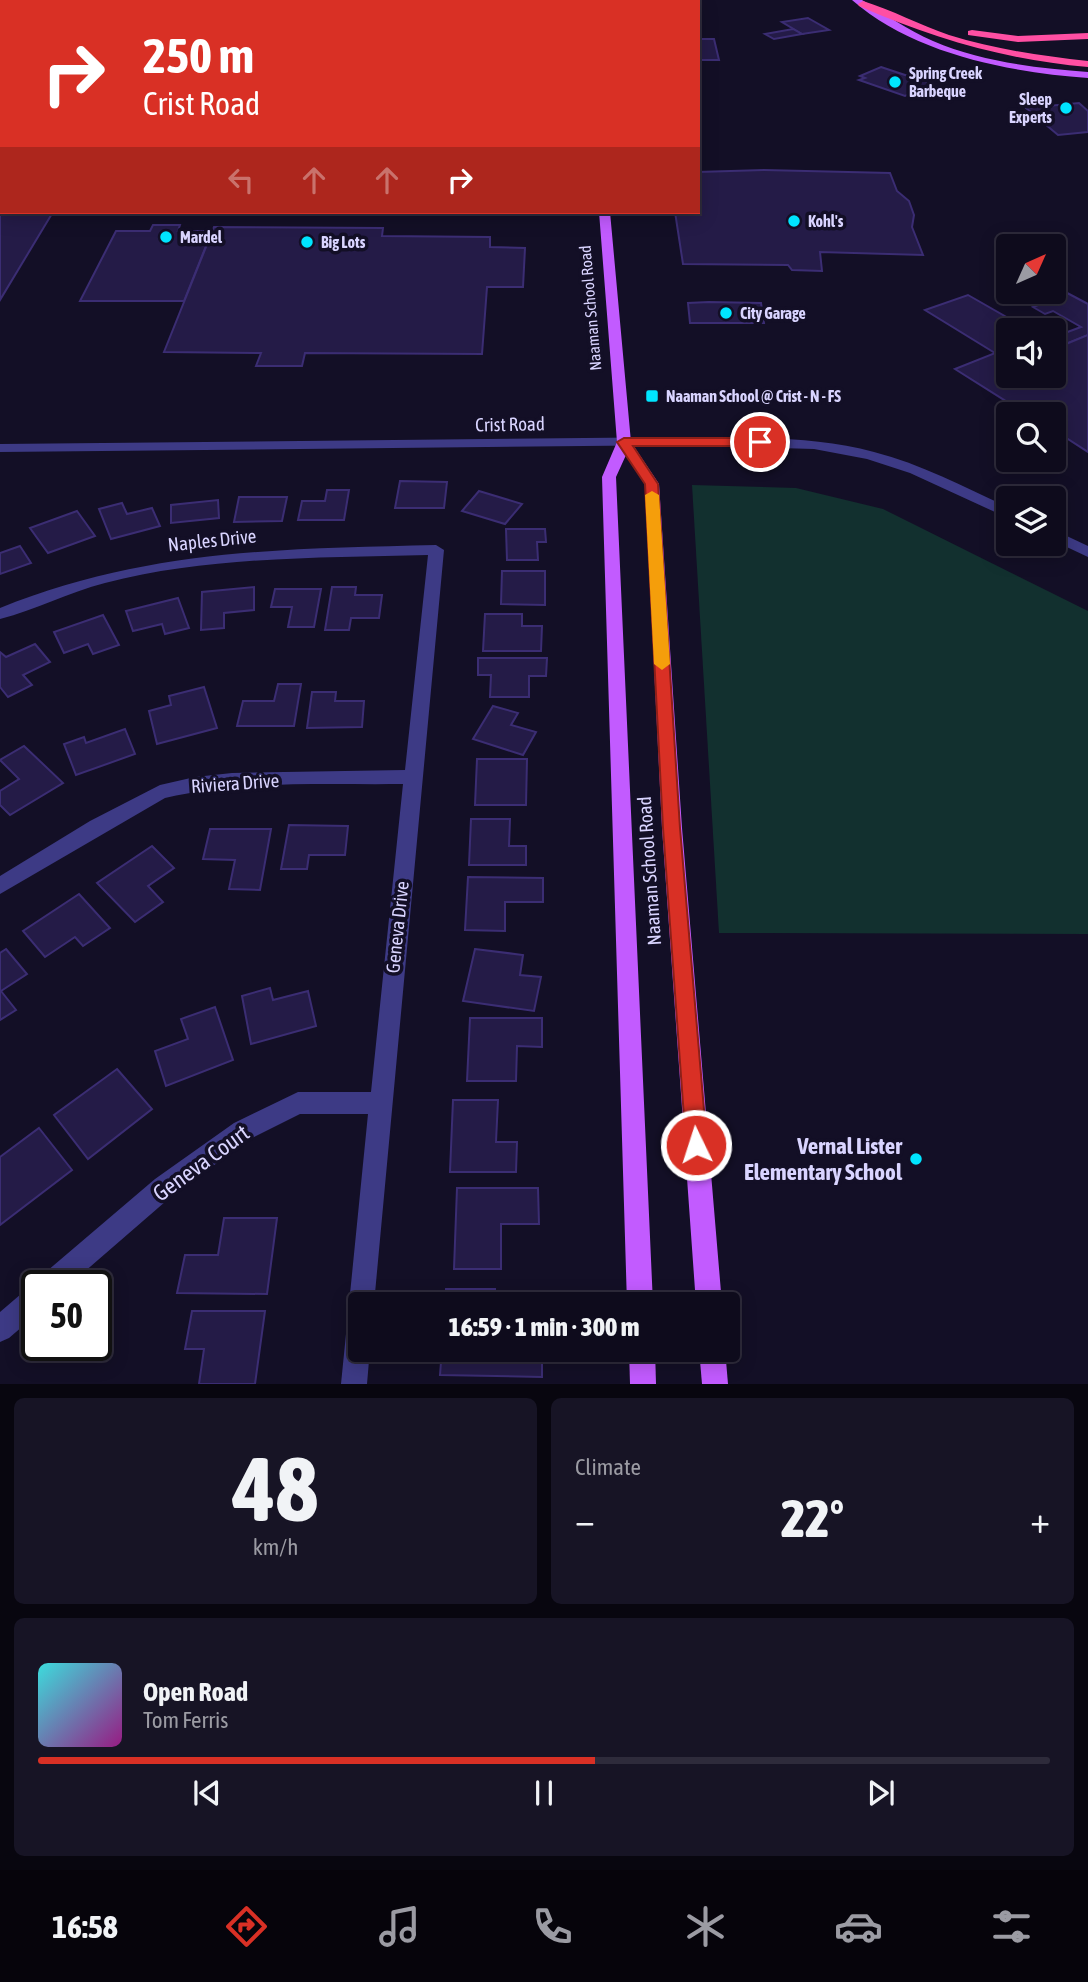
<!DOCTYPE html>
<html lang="en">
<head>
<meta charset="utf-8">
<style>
  body { margin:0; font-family:"Asap Condensed",sans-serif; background:#171425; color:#f1f3f6; height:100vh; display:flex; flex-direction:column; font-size:26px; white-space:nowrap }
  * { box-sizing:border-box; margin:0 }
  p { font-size:23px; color:#9b9ba3 }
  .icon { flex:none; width:38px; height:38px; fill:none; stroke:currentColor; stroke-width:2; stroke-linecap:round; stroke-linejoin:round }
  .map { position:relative; height:1384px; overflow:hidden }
  .side { display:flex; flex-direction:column; gap:14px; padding:14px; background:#08060f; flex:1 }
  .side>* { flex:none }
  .guide { position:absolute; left:0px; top:0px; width:700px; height:214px; box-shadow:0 4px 18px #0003,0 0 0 2px #2e2b3b; background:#d93025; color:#fff; overflow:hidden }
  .needle { width:46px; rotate:45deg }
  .buttons { position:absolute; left:996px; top:234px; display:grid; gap:14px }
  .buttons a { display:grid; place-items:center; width:70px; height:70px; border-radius:7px; background:#0e0b1c; box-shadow:0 4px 18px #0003,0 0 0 2px #2e2b3b; font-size:35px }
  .speed { position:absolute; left:21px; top:1270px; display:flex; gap:14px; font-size:35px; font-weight:700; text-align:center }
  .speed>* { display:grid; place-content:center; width:91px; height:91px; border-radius:50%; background:#0e0b1c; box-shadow:0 4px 18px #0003,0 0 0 2px #2e2b3b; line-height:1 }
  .speed .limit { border:4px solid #111; border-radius:10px; background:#fff; color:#111 }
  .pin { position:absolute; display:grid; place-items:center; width:60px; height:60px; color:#fff; margin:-30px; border:4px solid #fff; border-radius:50%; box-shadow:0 2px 7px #0007 }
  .me { position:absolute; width:77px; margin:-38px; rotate:356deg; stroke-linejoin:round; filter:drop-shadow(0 0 5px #0008) }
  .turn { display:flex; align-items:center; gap:24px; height:147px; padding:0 28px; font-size:32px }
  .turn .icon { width:91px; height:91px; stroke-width:2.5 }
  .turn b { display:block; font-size:49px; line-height:60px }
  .lanes { display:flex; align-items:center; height:66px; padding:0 28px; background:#0003; justify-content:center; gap:35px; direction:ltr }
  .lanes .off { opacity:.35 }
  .big { font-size:52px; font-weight:800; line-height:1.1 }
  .side .tile { flex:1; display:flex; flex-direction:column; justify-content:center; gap:10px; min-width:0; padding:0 24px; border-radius:10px; background:#171425 }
  .side .dial { align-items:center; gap:0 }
  .dial b { font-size:91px; line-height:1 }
  .song { display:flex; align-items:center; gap:21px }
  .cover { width:84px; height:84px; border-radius:10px; background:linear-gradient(135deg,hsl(180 70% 55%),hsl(310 70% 35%)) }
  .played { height:7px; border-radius:4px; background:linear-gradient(90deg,#d93025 55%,#2e2b3b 55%) }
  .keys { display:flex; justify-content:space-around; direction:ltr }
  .heat { display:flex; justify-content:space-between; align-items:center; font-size:38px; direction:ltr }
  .side .tiles { flex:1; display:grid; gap:14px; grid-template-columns:1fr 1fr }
  .tile:last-child { grid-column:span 2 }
  .trip { position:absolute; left:348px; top:1292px; width:392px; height:70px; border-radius:7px; background:#0e0b1c; box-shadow:0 4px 18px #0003,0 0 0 2px #2e2b3b; font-weight:800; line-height:70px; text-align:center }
  .dock { display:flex; height:112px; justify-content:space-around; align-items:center; background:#06040b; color:#9b9ba3 }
  .dock .icon { width:49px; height:49px }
  .dock .current { color:#d93025 }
  .dock b { font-size:32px; color:#f1f3f6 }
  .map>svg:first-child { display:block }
  .green { fill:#12302f }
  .building { fill:#241b47; stroke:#3b2d73; stroke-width:2 }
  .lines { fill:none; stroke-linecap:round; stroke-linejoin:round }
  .minor { fill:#3d3a85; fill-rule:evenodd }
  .major { fill:#c25bff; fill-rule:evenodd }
  .highway { fill:#ff4fa3; fill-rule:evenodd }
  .rail-casing { stroke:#00e5ff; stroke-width:4.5 }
  .rail { stroke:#130f26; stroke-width:2.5; stroke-dasharray:9; stroke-linecap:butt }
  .route { fill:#d93025; stroke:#8d1f18; stroke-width:2 }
  .slow { fill:#f59e0b }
  .poi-dot { fill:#00e5ff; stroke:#130f26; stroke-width:2.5 }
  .labels { text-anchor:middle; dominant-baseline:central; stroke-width:7; stroke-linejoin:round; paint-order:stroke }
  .far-poi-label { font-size:16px; font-weight:bold; fill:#d9d4ff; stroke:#130f26; text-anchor:start }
  .far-street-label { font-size:16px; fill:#d9d4ff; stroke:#130f26 }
  .street-label { font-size:19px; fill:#d9d4ff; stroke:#130f26 }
  .near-poi-label { font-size:23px; font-weight:bold; fill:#d9d4ff; stroke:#130f26; text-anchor:end }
  .near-street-label { font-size:23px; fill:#d9d4ff; stroke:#130f26 }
</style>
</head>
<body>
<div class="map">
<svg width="1088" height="1384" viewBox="0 0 1088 1384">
  <rect width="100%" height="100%" fill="#130f26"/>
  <polygon class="green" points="692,485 796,488 883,509 1088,611 1088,934 719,933"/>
  <g class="building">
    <polygon points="808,18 829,30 802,34 782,22"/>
    <polygon points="793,29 802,34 774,39 765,34"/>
    <polygon points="698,39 714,39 719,60 698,60"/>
    <polygon points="881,67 932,84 905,96 859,80 865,78 860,76"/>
    <polygon points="1079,103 1088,111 1088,132 1058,135 1026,108"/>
    <polygon points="764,170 890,173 897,191 909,201 914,215 912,227 923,255 820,252 822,271 792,270 788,265 683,264 675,212 698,212 698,172"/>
    <polygon points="0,205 2,212 53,212 0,300"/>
    <polygon points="153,225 180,225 178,231 212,231 184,301 80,301 116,231 150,231"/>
    <polygon points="214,227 383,228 382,236 490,237 490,247 525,248 523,287 487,287 482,354 305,353 302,366 256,366 261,353 164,352"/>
    <polygon points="1054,286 1088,304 1088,335 1058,347 1054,344 1054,337 1081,327 1053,311 1045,314 1033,307 1054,299 1041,292 1054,292"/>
    <polygon points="968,295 1031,331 1008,331 1008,361 925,310"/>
    <polygon points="709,302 761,303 764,323 690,323 688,303"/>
    <polygon points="1088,335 1088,452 1054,430 1054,415 1028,415 955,369 995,353 1008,361 1008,376 1054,376 1054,349"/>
    <polygon points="400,481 447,482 444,508 395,508"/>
    <polygon points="327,490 349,490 344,520 298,520 302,501 325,501"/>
    <polygon points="479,491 522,504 505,524 462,511"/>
    <polygon points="239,497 287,497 282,521 234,522"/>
    <polygon points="218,500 219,518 171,523 171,505"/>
    <polygon points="122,503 127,514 152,508 160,526 111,539 99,509"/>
    <polygon points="77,511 95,536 48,553 30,528"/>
    <polygon points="506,529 545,529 546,542 537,542 538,560 507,560"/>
    <polygon points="20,546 31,563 0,574 0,553"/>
    <polygon points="502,571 545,571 545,605 501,604"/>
    <polygon points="254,587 254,610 224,613 224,628 201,630 202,592"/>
    <polygon points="332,587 356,587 355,595 382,595 379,618 351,618 349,630 325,630"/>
    <polygon points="275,589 321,589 314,627 288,627 292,607 271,607"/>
    <polygon points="178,598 189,628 165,634 162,624 133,631 126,611"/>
    <polygon points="485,614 522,614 522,626 542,626 541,651 483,651"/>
    <polygon points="103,615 119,645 93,654 88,644 64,653 54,632"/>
    <polygon points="35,644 50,662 23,675 32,685 8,697 0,687 0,652 6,657"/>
    <polygon points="478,658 547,658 546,676 529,676 529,697 490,697 491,675 478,675"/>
    <polygon points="278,684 301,684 294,726 237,726 243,701 274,701"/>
    <polygon points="204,687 217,728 157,744 149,711 171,705 169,696"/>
    <polygon points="312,692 336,692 335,701 364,701 362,727 307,728"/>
    <polygon points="493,706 518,713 511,725 536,732 523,755 473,739"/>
    <polygon points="125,729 135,754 76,775 64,744 84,737 86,743"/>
    <polygon points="24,746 63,783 10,815 0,805 0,791 19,779 0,760"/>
    <polygon points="477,759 527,759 526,805 475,805"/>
    <polygon points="471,819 510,819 509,846 526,846 526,865 469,865"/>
    <polygon points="289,825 348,826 345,855 309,855 307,869 281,869"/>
    <polygon points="210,829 271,829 260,890 229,889 235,860 203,859"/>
    <polygon points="152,846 174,868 148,886 163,902 135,922 97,883"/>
    <polygon points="468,877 543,878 543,902 505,902 505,931 465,930"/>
    <polygon points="79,894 110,928 83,946 75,937 45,957 23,931"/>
    <polygon points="6,949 27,974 1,991 16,1010 0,1020 0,953"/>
    <polygon points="475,949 523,955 520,975 541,977 534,1011 463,1001"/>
    <polygon points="270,988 273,1000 308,991 316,1026 251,1044 242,996"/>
    <polygon points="215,1007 233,1060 166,1086 155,1051 188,1039 181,1019"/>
    <polygon points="470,1018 542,1018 542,1047 517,1046 516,1081 467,1081"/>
    <polygon points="117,1069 152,1109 88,1159 54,1115"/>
    <polygon points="453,1100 498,1100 496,1142 517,1142 516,1172 450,1172"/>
    <polygon points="39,1128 72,1170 0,1225 0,1157"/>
    <polygon points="457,1188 538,1188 539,1224 501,1224 501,1269 454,1269"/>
    <polygon points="224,1218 277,1218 267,1294 177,1293 185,1255 218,1255"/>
    <polygon points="446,1289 495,1289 495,1304 445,1304"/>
    <polygon points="192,1311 265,1311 255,1384 199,1384 204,1349 185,1349"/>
    <polygon points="442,1349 542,1349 542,1377 440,1375"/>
  </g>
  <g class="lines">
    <g class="minor">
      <polygon points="158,0 167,0 168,2 159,2"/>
      <polygon points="228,0 244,0 226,2"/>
      <rect x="0" y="40" width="2" height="6"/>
      <path d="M686,437c62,2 127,-2 188,15 47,12 90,35 134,55v11l-98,-45 -43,-14 -53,-10 -128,-4 -686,7v-8z"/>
      <polygon points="1054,530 1088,546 1088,557 1054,541"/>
      <path d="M436,545l8,5 -70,754h-14v45h10l-3,35h-26l27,-270h-68l-50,25 -77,56 -105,91h-31v28l-28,24 -9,4v-30l28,-24 9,-4 3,-7 115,-98 79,-56 64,-31h73l32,-308c-79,1 -161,-4 -238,14l-165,96v-18l90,-55 70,-36 35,-8 37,-4 173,-3 23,-215c-107,3 -218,1 -323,28 -36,9 -69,27 -105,36v-11c147,-59 281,-59 436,-63z"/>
    </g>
    <g class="major">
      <polygon points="568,0 586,0 566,2"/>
      <polygon points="599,0 607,0 598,2"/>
      <polygon points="643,0 662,0 641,2"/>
      <path d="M852,0h10c23,14 46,30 71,41 49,21 103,27 155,31v6c-80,-6 -174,-24 -236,-78z"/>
      <rect x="0" y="105" width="2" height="6"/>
      <rect x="0" y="119" width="2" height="6"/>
      <polygon points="599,212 610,212 631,442 659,484 682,828 722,1304 696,1304 662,828 645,484 626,455 616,477 653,1304 627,1304 602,477 617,442"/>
      <polygon points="629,1349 655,1349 656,1384 630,1384"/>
      <polygon points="699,1349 725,1349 728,1384 702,1384"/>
    </g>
    <g class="highway">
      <path d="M863,1c29,9 57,24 86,34 45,14 92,21 139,26v6c-81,-7 -154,-28 -229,-61l-1,-2z"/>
      <polygon points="972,30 1018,36 1088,33 1088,39 1018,42 968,35 968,31"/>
    </g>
    <defs>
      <polyline id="rail" points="451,2 460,0"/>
    </defs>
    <use href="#rail" class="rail-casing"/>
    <use href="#rail" class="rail"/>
  </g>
  <polygon class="route" points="624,438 760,438 766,442 760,446 633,446 658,484 680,828 707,1145 704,1152 696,1155 689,1152 686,1145 663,828 645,484 617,442"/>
  <polygon class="slow" points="652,491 659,495 670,664 662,670 654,664 645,495"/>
  <g class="poi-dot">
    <circle cx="895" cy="82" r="7"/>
    <circle cx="1066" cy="108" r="7"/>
    <circle cx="794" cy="221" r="7"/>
    <circle cx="166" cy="237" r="7"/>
    <circle cx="307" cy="242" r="7"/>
    <circle cx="726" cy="313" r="7"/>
    <rect x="645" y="389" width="14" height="14" rx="3.5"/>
    <circle cx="916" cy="1159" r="7"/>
  </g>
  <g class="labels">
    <g class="far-poi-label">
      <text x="909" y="73">Spring Creek<tspan x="909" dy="18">Barbeque</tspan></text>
      <text x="1052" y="99" text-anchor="end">Sleep<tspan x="1052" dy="18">Experts</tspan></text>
      <text x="808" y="221">Kohl's</text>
      <text x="180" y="237">Mardel</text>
      <text x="321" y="242">Big Lots</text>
      <text x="740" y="313">City Garage</text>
      <text x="666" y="396">Naaman School @ Crist - N - FS</text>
    </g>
    <g class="far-street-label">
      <text transform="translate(590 308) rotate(-95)">Naaman School Road</text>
    </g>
    <g class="street-label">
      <text transform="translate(510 424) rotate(-1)">Crist Road</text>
      <text transform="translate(212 540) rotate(-6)">Naples Drive</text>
      <text transform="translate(235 783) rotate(-4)">Riviera Drive</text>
      <text transform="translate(649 871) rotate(-94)">Naaman School Road</text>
      <text transform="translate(397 927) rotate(-84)">Geneva Drive</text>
    </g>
    <g class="near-poi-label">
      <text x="902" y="1146">Vernal Lister<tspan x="902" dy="26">Elementary School</tspan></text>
    </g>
    <g class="near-street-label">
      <text transform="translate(201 1163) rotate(-36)">Geneva Court</text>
    </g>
  </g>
</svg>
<div class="buttons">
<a><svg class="needle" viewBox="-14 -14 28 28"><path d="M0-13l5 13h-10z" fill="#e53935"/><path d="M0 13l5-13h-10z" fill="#9b9ba3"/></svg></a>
<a><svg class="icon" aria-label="sound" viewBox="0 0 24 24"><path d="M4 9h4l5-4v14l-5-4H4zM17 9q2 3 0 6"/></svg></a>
<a><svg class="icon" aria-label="search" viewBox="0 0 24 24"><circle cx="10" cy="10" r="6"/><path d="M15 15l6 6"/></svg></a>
<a><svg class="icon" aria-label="layers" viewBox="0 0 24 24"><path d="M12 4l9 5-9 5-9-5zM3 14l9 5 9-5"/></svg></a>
</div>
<div class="speed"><div class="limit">50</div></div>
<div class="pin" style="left:760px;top:442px;background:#d93025"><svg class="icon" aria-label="arrive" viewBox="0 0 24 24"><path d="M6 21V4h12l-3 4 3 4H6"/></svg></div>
<svg class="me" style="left:696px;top:1145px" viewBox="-20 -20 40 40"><circle r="17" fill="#d93025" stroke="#fff" stroke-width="3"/><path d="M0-11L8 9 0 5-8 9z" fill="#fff"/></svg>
<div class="trip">16:59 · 1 min · 300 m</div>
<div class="guide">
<div class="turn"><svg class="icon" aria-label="right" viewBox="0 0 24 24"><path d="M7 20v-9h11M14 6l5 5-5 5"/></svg><div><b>250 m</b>Crist Road</div></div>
<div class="lanes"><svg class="icon off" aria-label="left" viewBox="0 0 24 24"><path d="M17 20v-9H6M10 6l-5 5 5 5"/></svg><svg class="icon off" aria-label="ahead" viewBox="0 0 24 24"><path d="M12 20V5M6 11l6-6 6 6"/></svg><svg class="icon off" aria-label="ahead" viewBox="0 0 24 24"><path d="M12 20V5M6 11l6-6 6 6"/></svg><svg class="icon" aria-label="right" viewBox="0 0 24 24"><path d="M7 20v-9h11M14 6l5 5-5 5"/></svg></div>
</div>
</div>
<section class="side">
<div class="tiles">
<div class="tile dial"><b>48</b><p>km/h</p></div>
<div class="tile"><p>Climate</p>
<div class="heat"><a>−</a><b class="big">22°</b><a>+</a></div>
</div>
<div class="tile">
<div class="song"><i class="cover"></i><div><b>Open Road</b><p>Tom Ferris</p></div></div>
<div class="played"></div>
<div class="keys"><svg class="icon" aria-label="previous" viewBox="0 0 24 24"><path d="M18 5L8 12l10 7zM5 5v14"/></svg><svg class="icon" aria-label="pause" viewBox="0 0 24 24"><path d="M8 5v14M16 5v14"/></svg><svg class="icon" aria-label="next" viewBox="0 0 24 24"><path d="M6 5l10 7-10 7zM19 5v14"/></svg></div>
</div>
</div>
</section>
<nav class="dock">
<b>16:58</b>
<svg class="icon current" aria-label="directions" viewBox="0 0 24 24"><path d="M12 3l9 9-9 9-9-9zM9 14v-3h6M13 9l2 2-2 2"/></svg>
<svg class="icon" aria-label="music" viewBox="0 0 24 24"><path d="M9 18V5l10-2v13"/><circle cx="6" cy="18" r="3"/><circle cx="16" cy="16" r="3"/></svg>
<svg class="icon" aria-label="phone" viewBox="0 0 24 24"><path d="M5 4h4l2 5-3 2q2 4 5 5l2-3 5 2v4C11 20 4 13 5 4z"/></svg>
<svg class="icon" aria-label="climate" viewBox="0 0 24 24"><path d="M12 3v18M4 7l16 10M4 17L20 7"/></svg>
<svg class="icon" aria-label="car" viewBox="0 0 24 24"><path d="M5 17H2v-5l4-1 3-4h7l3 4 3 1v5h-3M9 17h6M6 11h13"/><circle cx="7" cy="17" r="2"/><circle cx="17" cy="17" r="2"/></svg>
<svg class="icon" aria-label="filters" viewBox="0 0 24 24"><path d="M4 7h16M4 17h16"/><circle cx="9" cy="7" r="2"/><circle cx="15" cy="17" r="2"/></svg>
</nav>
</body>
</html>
